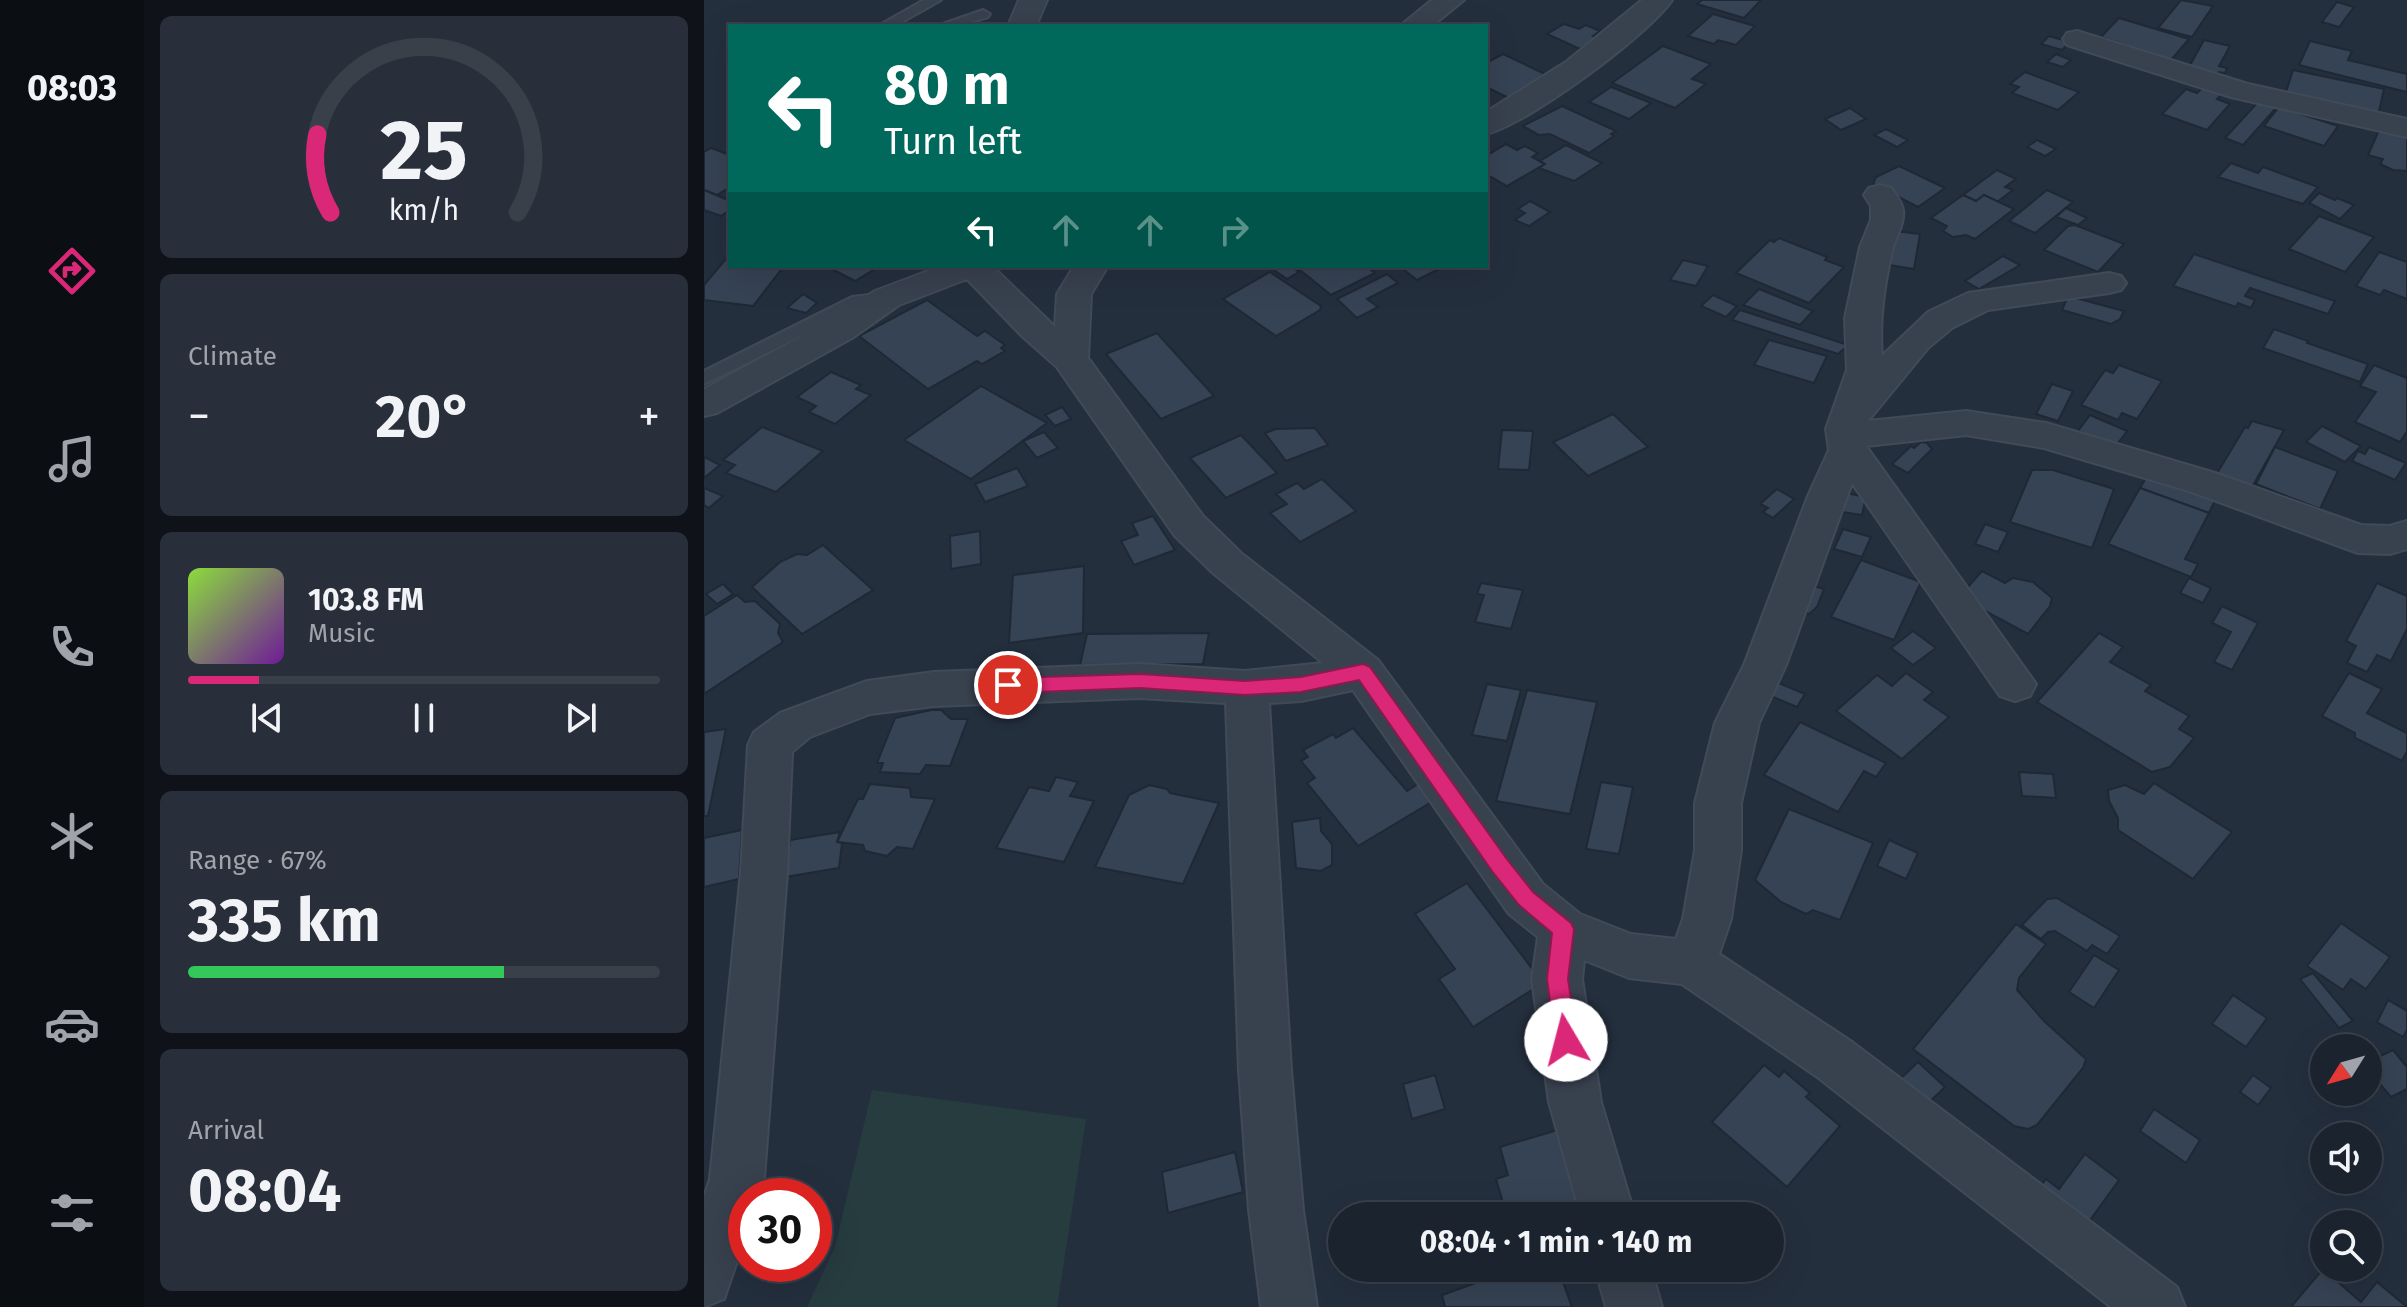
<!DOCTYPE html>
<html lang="en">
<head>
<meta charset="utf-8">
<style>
  body { margin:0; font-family:"Fira Sans",sans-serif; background:#282f3a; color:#f1f3f6; height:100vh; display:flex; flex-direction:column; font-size:30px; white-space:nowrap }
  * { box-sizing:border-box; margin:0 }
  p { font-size:26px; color:#a0a4aa }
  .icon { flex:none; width:44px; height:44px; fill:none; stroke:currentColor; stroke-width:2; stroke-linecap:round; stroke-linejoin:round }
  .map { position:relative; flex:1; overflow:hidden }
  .sheet { display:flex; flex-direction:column; gap:16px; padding:16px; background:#0f1319; width:560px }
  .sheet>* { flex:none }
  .banner { position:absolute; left:24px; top:24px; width:760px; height:244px; border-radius:0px; box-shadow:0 8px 32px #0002,0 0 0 2px #39404a; background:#00695c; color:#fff; overflow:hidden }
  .needle { width:52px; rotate:233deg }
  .fabs { position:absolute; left:1606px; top:1034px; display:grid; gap:16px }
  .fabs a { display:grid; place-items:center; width:72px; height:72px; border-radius:50%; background:#1b232e; box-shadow:0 8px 32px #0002,0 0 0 2px #39404a; font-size:40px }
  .speed { position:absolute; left:24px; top:1178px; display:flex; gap:16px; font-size:40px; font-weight:700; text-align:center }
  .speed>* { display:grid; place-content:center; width:104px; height:104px; border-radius:50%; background:#1b232e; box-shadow:0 8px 32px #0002,0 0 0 2px #39404a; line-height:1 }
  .speed .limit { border:12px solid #d22; background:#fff; color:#111 }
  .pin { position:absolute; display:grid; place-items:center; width:68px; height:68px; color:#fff; margin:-34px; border:4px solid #fff; border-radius:50%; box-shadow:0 2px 8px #0007 }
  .me { position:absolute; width:88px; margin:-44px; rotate:352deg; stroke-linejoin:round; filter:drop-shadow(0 0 6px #0008) }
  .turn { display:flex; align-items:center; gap:28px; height:168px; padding:0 24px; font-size:36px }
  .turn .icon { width:104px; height:104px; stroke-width:2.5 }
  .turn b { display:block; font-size:56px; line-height:68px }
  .lanes { display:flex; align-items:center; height:76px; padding:0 24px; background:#0003; justify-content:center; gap:40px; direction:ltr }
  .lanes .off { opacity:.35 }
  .big { font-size:60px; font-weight:700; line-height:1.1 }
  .sheet .widget { flex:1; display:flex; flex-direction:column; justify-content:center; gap:12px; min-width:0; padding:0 28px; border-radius:12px; background:#282f3a }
  .sheet .dial { align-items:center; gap:0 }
  .dial svg { height:208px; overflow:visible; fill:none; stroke:#39404a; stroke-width:7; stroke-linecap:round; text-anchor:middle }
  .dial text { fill:#f1f3f6; stroke:none }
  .song { display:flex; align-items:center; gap:24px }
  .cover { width:96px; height:96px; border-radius:12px; background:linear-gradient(135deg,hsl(90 70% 55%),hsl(280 70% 35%)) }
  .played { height:8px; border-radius:4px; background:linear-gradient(90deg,#db2777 15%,#39404a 15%) }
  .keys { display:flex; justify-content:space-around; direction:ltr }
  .heat { display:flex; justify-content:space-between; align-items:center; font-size:44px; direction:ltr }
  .charge { height:12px; border-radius:6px; background:linear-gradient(90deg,#34c759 67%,#39404a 0) }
  .trip { position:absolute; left:624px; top:1202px; width:456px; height:80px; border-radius:40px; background:#1b232e; box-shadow:0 8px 32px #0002,0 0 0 2px #39404a; font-weight:700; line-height:80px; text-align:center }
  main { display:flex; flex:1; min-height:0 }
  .menu { display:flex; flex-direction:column; width:144px; justify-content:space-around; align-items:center; background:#0b0e12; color:#a0a4aa }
  .menu .icon { width:56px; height:56px }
  .menu .active { color:#db2777 }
  .menu b { font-size:36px; color:#f1f3f6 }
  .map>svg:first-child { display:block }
  .green { fill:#263c3f }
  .building { fill:#364354; stroke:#1f2835; stroke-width:2 }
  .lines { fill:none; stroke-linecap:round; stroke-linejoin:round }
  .lane-casing { stroke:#414a57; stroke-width:4 }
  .street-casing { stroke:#414a57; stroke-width:4 }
  .lane { fill:#38414e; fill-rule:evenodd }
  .street { fill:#38414e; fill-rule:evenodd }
  .route { fill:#db2777; stroke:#8e194d; stroke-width:2 }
</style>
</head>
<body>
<main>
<nav class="menu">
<b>08:03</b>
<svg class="icon active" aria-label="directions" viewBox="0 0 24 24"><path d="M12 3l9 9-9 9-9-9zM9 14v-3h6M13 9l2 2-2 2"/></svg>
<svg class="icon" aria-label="music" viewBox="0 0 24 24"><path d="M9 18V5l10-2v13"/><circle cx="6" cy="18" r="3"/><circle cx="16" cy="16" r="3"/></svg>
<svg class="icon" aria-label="phone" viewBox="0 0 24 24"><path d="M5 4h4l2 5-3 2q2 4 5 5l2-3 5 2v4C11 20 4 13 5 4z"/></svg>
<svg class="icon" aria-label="climate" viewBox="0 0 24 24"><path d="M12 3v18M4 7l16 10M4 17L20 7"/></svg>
<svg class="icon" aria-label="car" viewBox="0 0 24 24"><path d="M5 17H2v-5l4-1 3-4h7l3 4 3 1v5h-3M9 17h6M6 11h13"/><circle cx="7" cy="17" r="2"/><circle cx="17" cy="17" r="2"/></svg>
<svg class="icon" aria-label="filters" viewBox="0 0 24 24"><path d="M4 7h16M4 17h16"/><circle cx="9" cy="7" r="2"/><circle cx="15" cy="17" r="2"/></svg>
</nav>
<section class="sheet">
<div class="widget dial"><svg viewBox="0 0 100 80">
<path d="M14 69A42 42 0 1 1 86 69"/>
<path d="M14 69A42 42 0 0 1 9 39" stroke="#db2777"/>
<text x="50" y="56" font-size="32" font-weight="700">25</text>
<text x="50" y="72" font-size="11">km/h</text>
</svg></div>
<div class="widget"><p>Climate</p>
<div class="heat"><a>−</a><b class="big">20°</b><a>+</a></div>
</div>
<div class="widget">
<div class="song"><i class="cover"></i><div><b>103.8 FM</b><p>Music</p></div></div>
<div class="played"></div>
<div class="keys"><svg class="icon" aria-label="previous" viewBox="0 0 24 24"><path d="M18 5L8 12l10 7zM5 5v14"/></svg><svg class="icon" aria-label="pause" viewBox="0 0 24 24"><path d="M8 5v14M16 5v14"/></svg><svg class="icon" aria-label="next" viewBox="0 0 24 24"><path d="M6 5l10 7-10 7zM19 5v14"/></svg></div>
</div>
<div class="widget"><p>Range · 67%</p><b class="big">335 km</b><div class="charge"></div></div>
<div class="widget"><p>Arrival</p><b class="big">08:04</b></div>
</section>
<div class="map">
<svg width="1703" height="1307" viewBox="0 0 1703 1307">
  <rect width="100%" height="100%" fill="#242f3e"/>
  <polygon class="green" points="168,1090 382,1119 353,1307 103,1307 131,1247"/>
  <g class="building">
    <polygon points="998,0 1057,0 1040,18 993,4"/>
    <polygon points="1477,0 1509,6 1488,37 1454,28"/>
    <polygon points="1633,2 1650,7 1635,27 1618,22"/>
    <polygon points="1009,14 1051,26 1032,45 1014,40 1010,44 984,36"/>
    <polygon points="1415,18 1485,39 1467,60 1397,37"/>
    <polygon points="860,24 875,29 882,25 896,31 889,36 894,38 876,49 843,34"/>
    <polygon points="1345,36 1366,42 1358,50 1337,44"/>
    <polygon points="1500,40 1526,46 1515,66 1523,68 1521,73 1515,72 1513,75 1485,67"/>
    <polygon points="1606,41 1648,51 1644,60 1703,74 1703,92 1595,65"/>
    <polygon points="959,46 1007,64 988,79 1002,84 971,108 908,83"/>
    <polygon points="799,54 843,75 818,89 827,94 805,98 782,87 782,63"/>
    <polygon points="1352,54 1367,60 1359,67 1343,62"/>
    <polygon points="1589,70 1680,89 1674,116 1581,95"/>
    <polygon points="1321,72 1375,92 1354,110 1308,93 1315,87 1306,84"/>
    <polygon points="907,87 947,103 925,119 885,102"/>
    <polygon points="1499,87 1518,94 1513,99 1526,104 1503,130 1458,114 1482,89 1493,93"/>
    <polygon points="1554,102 1572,108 1539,145 1521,138"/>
    <polygon points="858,106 912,131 907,134 910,136 885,153 846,134 835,135 819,126"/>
    <polygon points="1575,107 1634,126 1620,146 1560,126"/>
    <polygon points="1146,108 1162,119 1137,130 1121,119"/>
    <polygon points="1676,128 1703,136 1703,171 1689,170 1676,164 1679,159 1664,155"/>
    <polygon points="1182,129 1204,140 1193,147 1170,135"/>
    <polygon points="1333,140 1352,149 1341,156 1323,147"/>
    <polygon points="802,144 813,150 821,146 834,153 828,157 841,164 803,186 782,174 782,156"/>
    <polygon points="862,145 898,163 870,181 835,168 841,164 836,161"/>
    <polygon points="7,148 26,155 26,187 13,195 0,190 0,152"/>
    <polygon points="1527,163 1554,173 1559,167 1614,187 1599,204 1514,177"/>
    <polygon points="1195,166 1241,188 1214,207 1169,184 1172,177"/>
    <polygon points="1293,170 1312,179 1301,187 1309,190 1293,202 1280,195 1272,201 1259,195"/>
    <polygon points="0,190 26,201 26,210 17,216 0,210"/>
    <polygon points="1343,190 1369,202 1331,233 1305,221"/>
    <polygon points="1615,193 1631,200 1633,198 1650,205 1636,219 1605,203"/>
    <polygon points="1259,195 1272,201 1280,195 1310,209 1271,239 1262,235 1249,237 1239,231 1243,226 1227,218"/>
    <polygon points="826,201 846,212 825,226 811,220 821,213 814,209"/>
    <polygon points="1362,208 1383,218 1374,225 1352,217"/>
    <polygon points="1615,216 1670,237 1641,272 1585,249"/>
    <polygon points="1371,225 1420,244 1394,272 1340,250 1364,226"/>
    <polygon points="1191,231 1216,234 1210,269 1185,265"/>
    <polygon points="1075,238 1123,257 1121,260 1140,267 1105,303 1032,273 1066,240 1070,242"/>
    <polygon points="1675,252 1703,262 1703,299 1680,290 1676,295 1652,286"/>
    <polygon points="26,254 26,266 80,266 49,306 0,300 0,285"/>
    <polygon points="1490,254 1631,301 1624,314 1546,288 1541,296 1551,300 1547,308 1534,303 1532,307 1469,286"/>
    <polygon points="1299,256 1316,265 1275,289 1261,281"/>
    <polygon points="979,260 1004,266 992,286 966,280"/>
    <polygon points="122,266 176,266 151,281"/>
    <polygon points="578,266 587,266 595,272 583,279 570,270"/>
    <polygon points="591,266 662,266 671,273 627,295"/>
    <polygon points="695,266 741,266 713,280"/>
    <polygon points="566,272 617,306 616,310 572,336 519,299"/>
    <polygon points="683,274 694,283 663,299 674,307 653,318 633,299"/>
    <polygon points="1055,289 1109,311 1096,325 1039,305"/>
    <polygon points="99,294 113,303 102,313 83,308"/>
    <polygon points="1009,295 1033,306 1022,317 997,306"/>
    <polygon points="1364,296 1420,311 1416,319 1407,324 1358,310"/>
    <polygon points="223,300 273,336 281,331 301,345 297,348 301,351 278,364 273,361 224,389 155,336"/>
    <polygon points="1036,310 1141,344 1141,348 1134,354 1028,320"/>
    <polygon points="1570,329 1604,341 1603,343 1664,364 1656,382 1559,348"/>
    <polygon points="453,333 510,396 457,419 402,354"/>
    <polygon points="1065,340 1123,356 1110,383 1050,365"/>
    <polygon points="1415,365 1458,381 1433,419 1418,413 1414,420 1377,405 1401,370 1409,373"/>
    <polygon points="1670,365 1703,378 1703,431 1696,442 1651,422 1672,392 1656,386"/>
    <polygon points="127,372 157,385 152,389 167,395 131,424 105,412 112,406 93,397"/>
    <polygon points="1348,384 1369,391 1354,421 1332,414"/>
    <polygon points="277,386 343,423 267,479 200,440"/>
    <polygon points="358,407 367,419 351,426 341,415"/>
    <polygon points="909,414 944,447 884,476 849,442"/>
    <polygon points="1386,415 1423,431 1411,447 1374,431"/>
    <polygon points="1548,421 1580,430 1547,489 1512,475 1541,427 1544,428"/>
    <polygon points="1618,426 1657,446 1641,462 1602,442"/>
    <polygon points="58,427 119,451 72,492 22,473 31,465 19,460"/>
    <polygon points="611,428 624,445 582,461 561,433 572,429"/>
    <polygon points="798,430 829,431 825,470 794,469"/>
    <polygon points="340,432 354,448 333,458 319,441"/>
    <polygon points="537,435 573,473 522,498 486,458"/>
    <polygon points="1217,442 1223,443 1228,449 1204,473 1188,464 1207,446 1210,448"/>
    <polygon points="1571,447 1634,471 1616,509 1552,484"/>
    <polygon points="1665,447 1702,463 1691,480 1648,461 1654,451 1661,454"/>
    <polygon points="0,457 16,465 0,478"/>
    <polygon points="313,468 324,486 281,502 271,484"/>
    <polygon points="1328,470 1349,470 1410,489 1388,548 1306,522"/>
    <polygon points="1446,471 1513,496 1505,513 1436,488"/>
    <polygon points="618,479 652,511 596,542 566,513 583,504 572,494 593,483 600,489"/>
    <polygon points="0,488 19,496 5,508 0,505"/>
    <polygon points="1436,488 1505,513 1481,559 1494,564 1487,577 1404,544"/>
    <polygon points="1073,489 1090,499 1069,518 1059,512 1064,508 1056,504"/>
    <polygon points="1142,493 1162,497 1158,515 1138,512"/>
    <polygon points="449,516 471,550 430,565 417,541 434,535 428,523"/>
    <polygon points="1281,524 1304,532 1294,552 1271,544"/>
    <polygon points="1139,529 1167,537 1158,557 1130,549"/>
    <polygon points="276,531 277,564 247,569 246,536"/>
    <polygon points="119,545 169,590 98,634 48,587 76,562 93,554 103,555"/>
    <polygon points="1157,560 1217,582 1190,640 1127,617"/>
    <polygon points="380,566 379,633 305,643 309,575"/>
    <polygon points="1278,571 1301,583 1309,578 1329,582 1348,598 1346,606 1324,634 1255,597"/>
    <polygon points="1485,578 1507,588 1499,603 1476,593"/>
    <polygon points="777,583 819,590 807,629 771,622 780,595 773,594"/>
    <polygon points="1673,583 1703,596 1703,629 1687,661 1673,655 1663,672 1643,663 1652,646 1642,641"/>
    <polygon points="19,584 29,594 13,604 2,594"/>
    <polygon points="1103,584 1120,589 1113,607 1105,614 1093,610"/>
    <polygon points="33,595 41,602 51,601 76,624 74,633 79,642 0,694 0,616"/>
    <polygon points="1518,606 1554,623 1528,670 1510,662 1527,632 1508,623"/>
    <polygon points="1209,631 1232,648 1209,665 1187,648"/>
    <polygon points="505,633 499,664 376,665 383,634"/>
    <polygon points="1395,633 1419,647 1406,662 1447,685 1441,691 1485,716 1475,729 1490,738 1466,767 1448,772 1333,702"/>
    <polygon points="1202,673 1229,692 1220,700 1245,717 1198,759 1132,711 1173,675 1188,686"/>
    <polygon points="1645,673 1678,689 1663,713 1703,733 1703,751 1698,761 1651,738 1651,733 1618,716"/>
    <polygon points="1065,679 1101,694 1093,707 1057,692"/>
    <polygon points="783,684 817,690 803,741 768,735"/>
    <polygon points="823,690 893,702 866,814 792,801"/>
    <polygon points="227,710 237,710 247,719 264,719 246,766 222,765 216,774 176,772 179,763 173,763 191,718"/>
    <polygon points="1096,722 1182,763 1172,777 1160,771 1134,812 1060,775"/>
    <polygon points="649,728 703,791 714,784 729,801 654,846 603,783 611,778 597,761 604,757 599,750 629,734 632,738"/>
    <polygon points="22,729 4,816 0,816 0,732"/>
    <polygon points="1315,772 1349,774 1352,798 1318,796"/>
    <polygon points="352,777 374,782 366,796 390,801 360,862 292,848 325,787 345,791"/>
    <polygon points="897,782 929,787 915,854 882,849"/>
    <polygon points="1450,783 1528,832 1489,879 1414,830 1414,818 1405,801 1404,790 1421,785 1440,794"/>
    <polygon points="166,784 206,788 207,797 231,799 209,849 193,847 183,856 161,851 159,845 133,842 154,799 159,799"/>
    <polygon points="445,785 463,789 466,793 515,803 479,884 391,867 425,795"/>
    <polygon points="1085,809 1169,843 1136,920 1109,910 1102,914 1077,902 1051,880"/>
    <polygon points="616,818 617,831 628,844 628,865 617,871 592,868 588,822"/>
    <polygon points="38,830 35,879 0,887 0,838"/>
    <polygon points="136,832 133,842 138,843 135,868 81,877 86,840"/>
    <polygon points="1185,840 1214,853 1202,879 1173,866"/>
    <polygon points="763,883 839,983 769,1027 735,979 751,969 711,914"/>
    <polygon points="1353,898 1416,936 1403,954 1388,945 1383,951 1351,931 1344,932 1337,939 1318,925 1343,899"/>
    <polygon points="1637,923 1686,957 1662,989 1647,979 1639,990 1603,966"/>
    <polygon points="1312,924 1342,944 1315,978 1313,990 1340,1021 1382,1059 1379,1068 1333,1125 1324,1129 1310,1126 1209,1049"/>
    <polygon points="1390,955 1415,970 1390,1008 1365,992"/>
    <polygon points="1609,973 1649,1021 1635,1028 1596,979"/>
    <polygon points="1529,995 1563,1018 1542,1047 1508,1024"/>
    <polygon points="1684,1000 1703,1011 1703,1030 1699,1037 1673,1022"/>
    <polygon points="1689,1050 1703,1067 1703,1089 1687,1097 1664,1070 1664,1062"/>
    <polygon points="1214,1062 1241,1087 1219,1108 1192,1083"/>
    <polygon points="1060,1065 1075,1077 1080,1071 1106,1093 1102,1097 1136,1126 1083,1187 1008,1122"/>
    <polygon points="731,1075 741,1109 708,1119 699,1084"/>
    <polygon points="1549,1075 1567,1088 1554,1105 1536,1092"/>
    <polygon points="1450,1109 1496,1140 1482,1163 1436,1131"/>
    <polygon points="1658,1124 1678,1145 1664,1155 1664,1136 1648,1136 1646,1133"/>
    <polygon points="857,1129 885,1216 803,1216 792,1179 804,1175 796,1147"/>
    <polygon points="531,1152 539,1192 464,1213 458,1172"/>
    <polygon points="1381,1154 1415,1180 1376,1234 1328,1197 1342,1179 1355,1189"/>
    <polygon points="814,1268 828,1268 829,1271 854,1268 868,1307 741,1307 738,1295"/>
    <polygon points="1619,1269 1657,1302 1673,1282 1703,1307 1587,1307"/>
  </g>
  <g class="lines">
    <defs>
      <g id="lane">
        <polygon points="220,0 237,0 191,26 174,26"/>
        <polygon points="279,10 286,14 284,17 254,26 233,26"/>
        <polygon points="183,293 189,294 189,302 158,306 0,384 0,371 148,297"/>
      </g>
      <g id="street">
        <polygon points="315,0 343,0 332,26 304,26"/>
        <polygon points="728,0 760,0 728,26 696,26"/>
        <path d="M938,0h30c-25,36 -144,124 -186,134v-22l80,-50z"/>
        <polygon points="1373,31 1544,84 1703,119 1703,137 1527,97 1363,45 1359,39 1363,33"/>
        <path d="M1176,185l11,3c5,7 11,14 12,22 2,14 -8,27 -11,41 -8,36 -13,69 -10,105l46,-44 40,-19 141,-20 12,3 5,7 -5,7 -12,3 -121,17 -36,18 -24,20 -60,73 98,-10 80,12 169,50 146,52 29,1 17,-5v28l-17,5 -32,-1 -169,-62 -145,-43 -78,-13 -100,11 170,238 -6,12 -15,5 -15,-5 -148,-213 -66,182 -27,58 -18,80v47l-10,69 -12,35 133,88 325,245 8,20h-74l-295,-231 -134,-92 -53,-6 -45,-18 -2,19 19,123 34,114h-54l-32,-114 -17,-123 6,-42 -29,-23 -156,-224 -52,11 -32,2 22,367 12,140 14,97h-56l-12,-97 -10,-140 -13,-367 -86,-5 -206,8 -64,8 -60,23 -18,15 -5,120 -23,307 -6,17h-12v39l-22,64 -20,8v-110l6,-18 31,-307 7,-127 6,-13 26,-19 87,-32 67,-9 206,-8 105,7 78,-8 -110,-90 -38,-37 -118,-169 -35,-31 -55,-57 -68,26 -47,33 -135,75 -13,3v-27l124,-67 47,-31 66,-25h51l63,61 2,-33 17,-28h34l-17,28 -3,64 115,158 38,37 137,107 165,224 37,30 51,20 45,5 7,-20 12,-69v-47l20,-80 29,-58 64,-169 21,-46 -3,-21 21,-59 -2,-52 15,-71 11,-27v-14l-7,-11 5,-7z"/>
        <polygon points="891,1268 947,1268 958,1307 902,1307"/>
      </g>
    </defs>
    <use href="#lane" class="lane-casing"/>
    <use href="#street" class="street-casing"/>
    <use href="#lane" class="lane"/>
    <use href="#street" class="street"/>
  </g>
  <polygon class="route" points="659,664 666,667 802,858 829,892 867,923 870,929 864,979 873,1040 870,1047 862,1050 855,1047 851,1040 843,979 848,933 815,905 788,871 655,680 597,692 541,695 436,688 304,693 295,685 304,678 436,674 541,681 597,677"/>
</svg>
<div class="fabs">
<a><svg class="needle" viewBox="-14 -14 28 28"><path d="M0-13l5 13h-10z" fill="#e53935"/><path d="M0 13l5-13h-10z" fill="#a0a4aa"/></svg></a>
<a><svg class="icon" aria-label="sound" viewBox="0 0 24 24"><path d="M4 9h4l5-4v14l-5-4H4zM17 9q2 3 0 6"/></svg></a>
<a><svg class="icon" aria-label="search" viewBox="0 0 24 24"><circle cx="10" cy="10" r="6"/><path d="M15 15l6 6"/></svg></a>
</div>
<div class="speed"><div class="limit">30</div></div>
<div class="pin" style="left:304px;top:685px;background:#d93025"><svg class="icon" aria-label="arrive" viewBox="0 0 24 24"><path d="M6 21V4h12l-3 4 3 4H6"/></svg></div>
<svg class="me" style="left:862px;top:1040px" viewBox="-20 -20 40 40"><circle r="19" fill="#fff"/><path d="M0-13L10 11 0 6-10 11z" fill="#db2777"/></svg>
<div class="trip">08:04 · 1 min · 140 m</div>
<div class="banner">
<div class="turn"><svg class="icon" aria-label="left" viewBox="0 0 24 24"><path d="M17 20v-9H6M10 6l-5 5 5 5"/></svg><div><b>80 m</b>Turn left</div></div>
<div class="lanes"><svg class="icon" aria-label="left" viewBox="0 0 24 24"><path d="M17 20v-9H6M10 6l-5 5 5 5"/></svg><svg class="icon off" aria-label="ahead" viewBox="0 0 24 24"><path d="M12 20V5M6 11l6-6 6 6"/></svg><svg class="icon off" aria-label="ahead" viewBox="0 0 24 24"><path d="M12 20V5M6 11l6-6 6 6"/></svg><svg class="icon off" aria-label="right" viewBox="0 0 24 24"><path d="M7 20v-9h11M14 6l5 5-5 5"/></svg></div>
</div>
</div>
</main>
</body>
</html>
